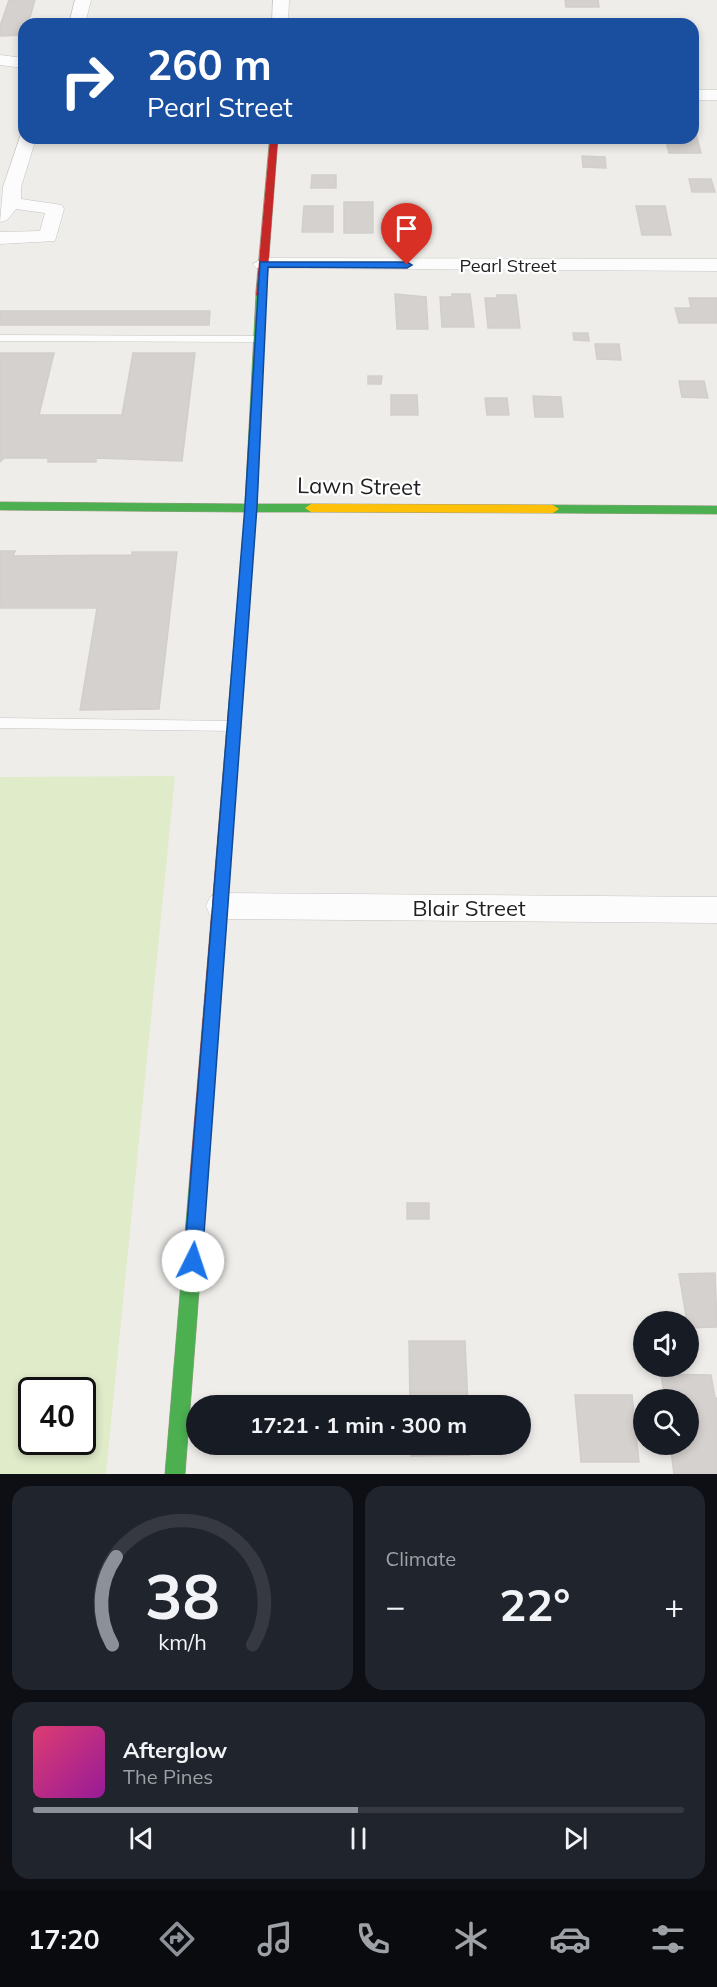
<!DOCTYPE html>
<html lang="en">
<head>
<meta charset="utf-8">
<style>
  body { margin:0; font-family:Mulish,sans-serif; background:#20242c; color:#f1f3f6; height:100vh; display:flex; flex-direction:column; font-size:22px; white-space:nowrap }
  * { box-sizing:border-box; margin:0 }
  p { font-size:20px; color:#9ea1a6 }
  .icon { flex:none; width:33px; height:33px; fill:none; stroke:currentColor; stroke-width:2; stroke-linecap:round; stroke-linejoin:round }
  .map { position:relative; height:1474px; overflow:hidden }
  .panel { display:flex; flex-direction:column; gap:12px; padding:12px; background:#0d0f14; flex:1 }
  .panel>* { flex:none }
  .guide { position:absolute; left:18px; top:18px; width:681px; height:126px; border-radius:18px; box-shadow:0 3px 9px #0003; background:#1a4fa0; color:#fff; overflow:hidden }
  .controls { position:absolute; left:633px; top:1311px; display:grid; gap:12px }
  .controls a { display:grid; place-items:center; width:66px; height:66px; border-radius:50%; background:#171b24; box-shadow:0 3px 9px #0003; font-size:30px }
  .speed { position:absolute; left:18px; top:1377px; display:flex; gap:12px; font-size:30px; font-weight:700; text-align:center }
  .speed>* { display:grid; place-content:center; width:78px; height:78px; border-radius:50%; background:#171b24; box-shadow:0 3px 9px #0003; line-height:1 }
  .speed .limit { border:3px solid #111; border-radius:9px; background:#fff; color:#111 }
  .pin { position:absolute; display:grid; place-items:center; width:51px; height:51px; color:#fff; margin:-62px -26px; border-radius:50% 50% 50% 0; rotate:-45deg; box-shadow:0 0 6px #0007 }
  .pin .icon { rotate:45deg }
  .me { position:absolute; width:66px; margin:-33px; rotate:4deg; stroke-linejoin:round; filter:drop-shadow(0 0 4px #0008) }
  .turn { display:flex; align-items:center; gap:21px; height:126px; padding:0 30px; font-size:27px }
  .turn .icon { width:78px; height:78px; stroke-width:2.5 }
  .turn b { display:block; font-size:42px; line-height:51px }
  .big { font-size:45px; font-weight:700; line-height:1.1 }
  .panel .tile { flex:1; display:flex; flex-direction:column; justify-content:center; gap:9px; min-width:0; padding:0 21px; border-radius:18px; background:#20242c }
  .panel .dial { align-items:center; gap:0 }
  .dial svg { height:156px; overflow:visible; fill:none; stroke:#363941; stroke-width:7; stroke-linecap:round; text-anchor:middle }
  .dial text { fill:#f1f3f6; stroke:none }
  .song { display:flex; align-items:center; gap:18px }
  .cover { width:72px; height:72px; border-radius:9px; background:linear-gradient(135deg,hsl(340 70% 55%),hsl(300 70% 35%)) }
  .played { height:6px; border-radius:3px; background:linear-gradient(90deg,#8c9099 50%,#363941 50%) }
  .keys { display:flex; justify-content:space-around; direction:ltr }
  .heat { display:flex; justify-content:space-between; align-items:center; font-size:33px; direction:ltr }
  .panel .tiles { flex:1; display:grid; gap:12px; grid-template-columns:1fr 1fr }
  .tile:last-child { grid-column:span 2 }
  .trip { position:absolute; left:186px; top:1395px; width:345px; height:60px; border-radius:30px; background:#171b24; box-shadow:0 3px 9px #0003; font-weight:700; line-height:60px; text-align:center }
  .tab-bar { display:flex; height:96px; justify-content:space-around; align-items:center; background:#090b0e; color:#9ea1a6 }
  .tab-bar .icon { width:42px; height:42px }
  .tab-bar .selected { color:#8c9099 }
  .tab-bar b { font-size:27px; color:#f1f3f6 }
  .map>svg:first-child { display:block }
  .grass { fill:#e0ebca; fill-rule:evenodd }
  .building { fill:#d4d1cf; stroke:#d2cecb; stroke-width:1.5 }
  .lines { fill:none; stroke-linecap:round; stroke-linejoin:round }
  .lane-casing { stroke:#c5c4c2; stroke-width:1 }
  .street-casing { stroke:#c5c4c2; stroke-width:1 }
  .fast-casing { stroke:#9a9882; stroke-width:1 }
  .slow-casing { stroke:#9a9882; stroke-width:1 }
  .jam-casing { stroke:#9a9882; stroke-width:1 }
  .lane { fill:#fdfcfc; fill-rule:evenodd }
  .street { fill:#fdfcfc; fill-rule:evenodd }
  .fast { fill:#4caf50; fill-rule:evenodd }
  .slow { fill:#ffc107; fill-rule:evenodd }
  .jam { fill:#c62828; fill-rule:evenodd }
  .route { fill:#1a73e8; stroke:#114b97; stroke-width:1.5 }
  .labels { text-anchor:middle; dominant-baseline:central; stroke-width:4.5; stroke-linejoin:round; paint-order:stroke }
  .far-street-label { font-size:18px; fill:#212121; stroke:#fff }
  .street-label { font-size:22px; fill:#212121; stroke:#fff }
</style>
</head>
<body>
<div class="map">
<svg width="717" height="1474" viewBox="0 0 717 1474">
  <rect width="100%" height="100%" fill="#efedea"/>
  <path class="grass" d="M175,776l-69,698h-106v-697zM32,1390h50v52h-50z"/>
  <g class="building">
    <polygon points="9,0 35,0 28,24 24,24 24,35 0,36 0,26"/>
    <polygon points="565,0 598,0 599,7 566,7"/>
    <polygon points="694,127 701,153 669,153 665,138 693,138"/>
    <polygon points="304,138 334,138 334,142 304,141"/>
    <polygon points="582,156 605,157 606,168 583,167"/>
    <polygon points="312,175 336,175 336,188 311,188"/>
    <polygon points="689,179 711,179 715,192 692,192"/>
    <rect x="344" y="202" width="29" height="31"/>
    <polygon points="304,206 333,206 333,232 302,232"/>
    <polygon points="636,206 665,206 671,235 642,235"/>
    <polygon points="395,294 426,297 428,329 397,329"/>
    <polygon points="452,294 470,294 474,327 442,327 440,297 452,297"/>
    <polygon points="497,295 516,295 520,328 488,328 485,298 497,298"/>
    <polygon points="689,298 717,298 717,323 679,323 675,308 691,308"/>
    <polygon points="0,311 210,311 209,325 0,325"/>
    <polygon points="573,333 588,333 589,341 574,340"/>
    <polygon points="595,344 619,344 621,360 597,359"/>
    <polygon points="0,353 54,353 39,415 122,415 133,353 195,353 182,461 96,458 96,462 48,462 48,458 4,458 0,462"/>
    <polygon points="368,376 382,376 381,384 368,384"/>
    <polygon points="679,381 704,381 708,398 682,397"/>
    <polygon points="391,395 417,395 418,415 391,415"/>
    <polygon points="533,396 561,397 563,417 535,417"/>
    <polygon points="485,398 507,398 509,415 487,415"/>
    <polygon points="0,551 15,551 13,556 132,555 132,552 177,552 159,709 80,710 97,608 0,608"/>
    <rect x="407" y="1203" width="22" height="16"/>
    <polygon points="715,1273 717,1327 688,1328 679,1274"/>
    <polygon points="409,1341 465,1341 468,1406 410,1406"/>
    <polygon points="661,1374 711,1375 715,1398 717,1398 717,1474 674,1474 670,1444 688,1444 688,1400 665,1400"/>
    <polygon points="575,1395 632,1395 639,1462 581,1462"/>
    <polygon points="411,1444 470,1444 470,1455 411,1456"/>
  </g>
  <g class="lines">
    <defs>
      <g id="lane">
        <polygon points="0,335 260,336 265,339 260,342 0,341"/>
        <polygon points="0,718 235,721 240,722 242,726 240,730 235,731 0,728"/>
      </g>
      <g id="street">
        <polygon points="75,0 91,0 85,24 69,24"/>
        <polygon points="273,0 289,0 288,24 272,24"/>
        <polygon points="0,55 24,58 24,68 0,65"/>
        <rect x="693" y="90" width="24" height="10"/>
        <polygon points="21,134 24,134 24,138 36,138 21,187 21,199 62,205 64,209 55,241 0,244 0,232 40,231 45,213 16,209 7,220 0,222 3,187"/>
        <polygon points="263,258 717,259 717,271 256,268 253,264"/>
        <polygon points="221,893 717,897 717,923 221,919 210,915 206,906 210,897"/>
      </g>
      <g id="fast">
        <polygon points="261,292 266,295 257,504 311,504 317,508 311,512 256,512 237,773 235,777 225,777 223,773 245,512 0,510 0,502 245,504 256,295"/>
        <polygon points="553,505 717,506 717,514 553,513 547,509"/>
        <polygon points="199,1165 205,1168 208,1174 185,1474 165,1474 190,1174 193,1168"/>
      </g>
      <polygon id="slow" points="311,504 553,505 559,509 553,513 311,512 305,508"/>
      <g id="jam">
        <polygon points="270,138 278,138 266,295 261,298 256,295"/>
        <polygon points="230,767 235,769 237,773 208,1174 205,1180 199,1183 193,1180 190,1174 223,773 225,769"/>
      </g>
    </defs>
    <use href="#lane" class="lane-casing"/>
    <use href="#street" class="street-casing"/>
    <use href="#fast" class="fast-casing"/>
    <use href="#slow" class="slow-casing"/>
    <use href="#jam" class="jam-casing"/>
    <use href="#lane" class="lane"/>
    <use href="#street" class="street"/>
    <use href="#fast" class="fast"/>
    <use href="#slow" class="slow"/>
    <use href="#jam" class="jam"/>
  </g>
  <polygon class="route" points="260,262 407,262 412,265 407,268 268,267 257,506 202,1261 199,1267 193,1270 186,1267 184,1261 245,506"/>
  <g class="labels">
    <g class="far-street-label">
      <text x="508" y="265">Pearl Street</text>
    </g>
    <g class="street-label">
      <text transform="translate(359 486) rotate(1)">Lawn Street</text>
      <text x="469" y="908">Blair Street</text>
    </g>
  </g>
</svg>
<div class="controls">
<a><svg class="icon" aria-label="sound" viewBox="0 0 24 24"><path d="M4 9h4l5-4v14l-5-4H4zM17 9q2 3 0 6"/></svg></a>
<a><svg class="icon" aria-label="search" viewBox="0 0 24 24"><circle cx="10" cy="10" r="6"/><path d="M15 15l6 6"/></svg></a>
</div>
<div class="speed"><div class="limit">40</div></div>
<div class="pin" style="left:407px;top:265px;background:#d93025"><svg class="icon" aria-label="arrive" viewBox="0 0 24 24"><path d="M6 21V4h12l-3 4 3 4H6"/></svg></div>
<svg class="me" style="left:193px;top:1261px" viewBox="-20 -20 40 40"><circle r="19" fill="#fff"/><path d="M0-13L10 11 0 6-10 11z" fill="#1a73e8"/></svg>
<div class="trip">17:21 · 1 min · 300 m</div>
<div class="guide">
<div class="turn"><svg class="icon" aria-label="right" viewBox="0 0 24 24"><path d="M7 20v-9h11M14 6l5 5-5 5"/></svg><div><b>260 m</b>Pearl Street</div></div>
</div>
</div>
<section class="panel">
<div class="tiles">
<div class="tile dial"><svg viewBox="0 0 100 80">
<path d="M14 69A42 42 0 1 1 86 69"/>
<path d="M14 69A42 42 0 0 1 16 24" stroke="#8c9099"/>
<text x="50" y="56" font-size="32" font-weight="700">38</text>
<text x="50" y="72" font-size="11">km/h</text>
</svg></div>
<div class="tile"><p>Climate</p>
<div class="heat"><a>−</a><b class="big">22°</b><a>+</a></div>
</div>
<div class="tile">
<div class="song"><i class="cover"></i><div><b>Afterglow</b><p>The Pines</p></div></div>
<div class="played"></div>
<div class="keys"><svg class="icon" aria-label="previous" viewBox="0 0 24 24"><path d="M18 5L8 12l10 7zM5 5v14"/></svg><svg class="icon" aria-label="pause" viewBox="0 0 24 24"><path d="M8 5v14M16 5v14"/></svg><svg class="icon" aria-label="next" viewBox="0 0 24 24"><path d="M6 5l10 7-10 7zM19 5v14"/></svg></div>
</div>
</div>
</section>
<nav class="tab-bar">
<b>17:20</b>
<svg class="icon selected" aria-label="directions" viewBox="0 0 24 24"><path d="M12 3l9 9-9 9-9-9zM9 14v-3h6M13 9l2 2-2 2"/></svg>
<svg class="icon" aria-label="music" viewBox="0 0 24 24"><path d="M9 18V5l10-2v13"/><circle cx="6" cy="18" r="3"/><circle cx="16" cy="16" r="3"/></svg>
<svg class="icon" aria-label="phone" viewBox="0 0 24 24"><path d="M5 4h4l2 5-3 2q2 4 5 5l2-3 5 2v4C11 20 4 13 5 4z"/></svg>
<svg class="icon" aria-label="climate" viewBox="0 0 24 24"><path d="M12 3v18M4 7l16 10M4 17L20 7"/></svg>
<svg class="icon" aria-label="car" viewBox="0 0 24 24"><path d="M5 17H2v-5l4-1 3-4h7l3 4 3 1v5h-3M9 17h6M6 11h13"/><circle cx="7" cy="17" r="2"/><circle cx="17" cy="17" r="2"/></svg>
<svg class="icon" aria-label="filters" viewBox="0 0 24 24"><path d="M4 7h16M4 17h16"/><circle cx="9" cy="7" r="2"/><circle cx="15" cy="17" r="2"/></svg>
</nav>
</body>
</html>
